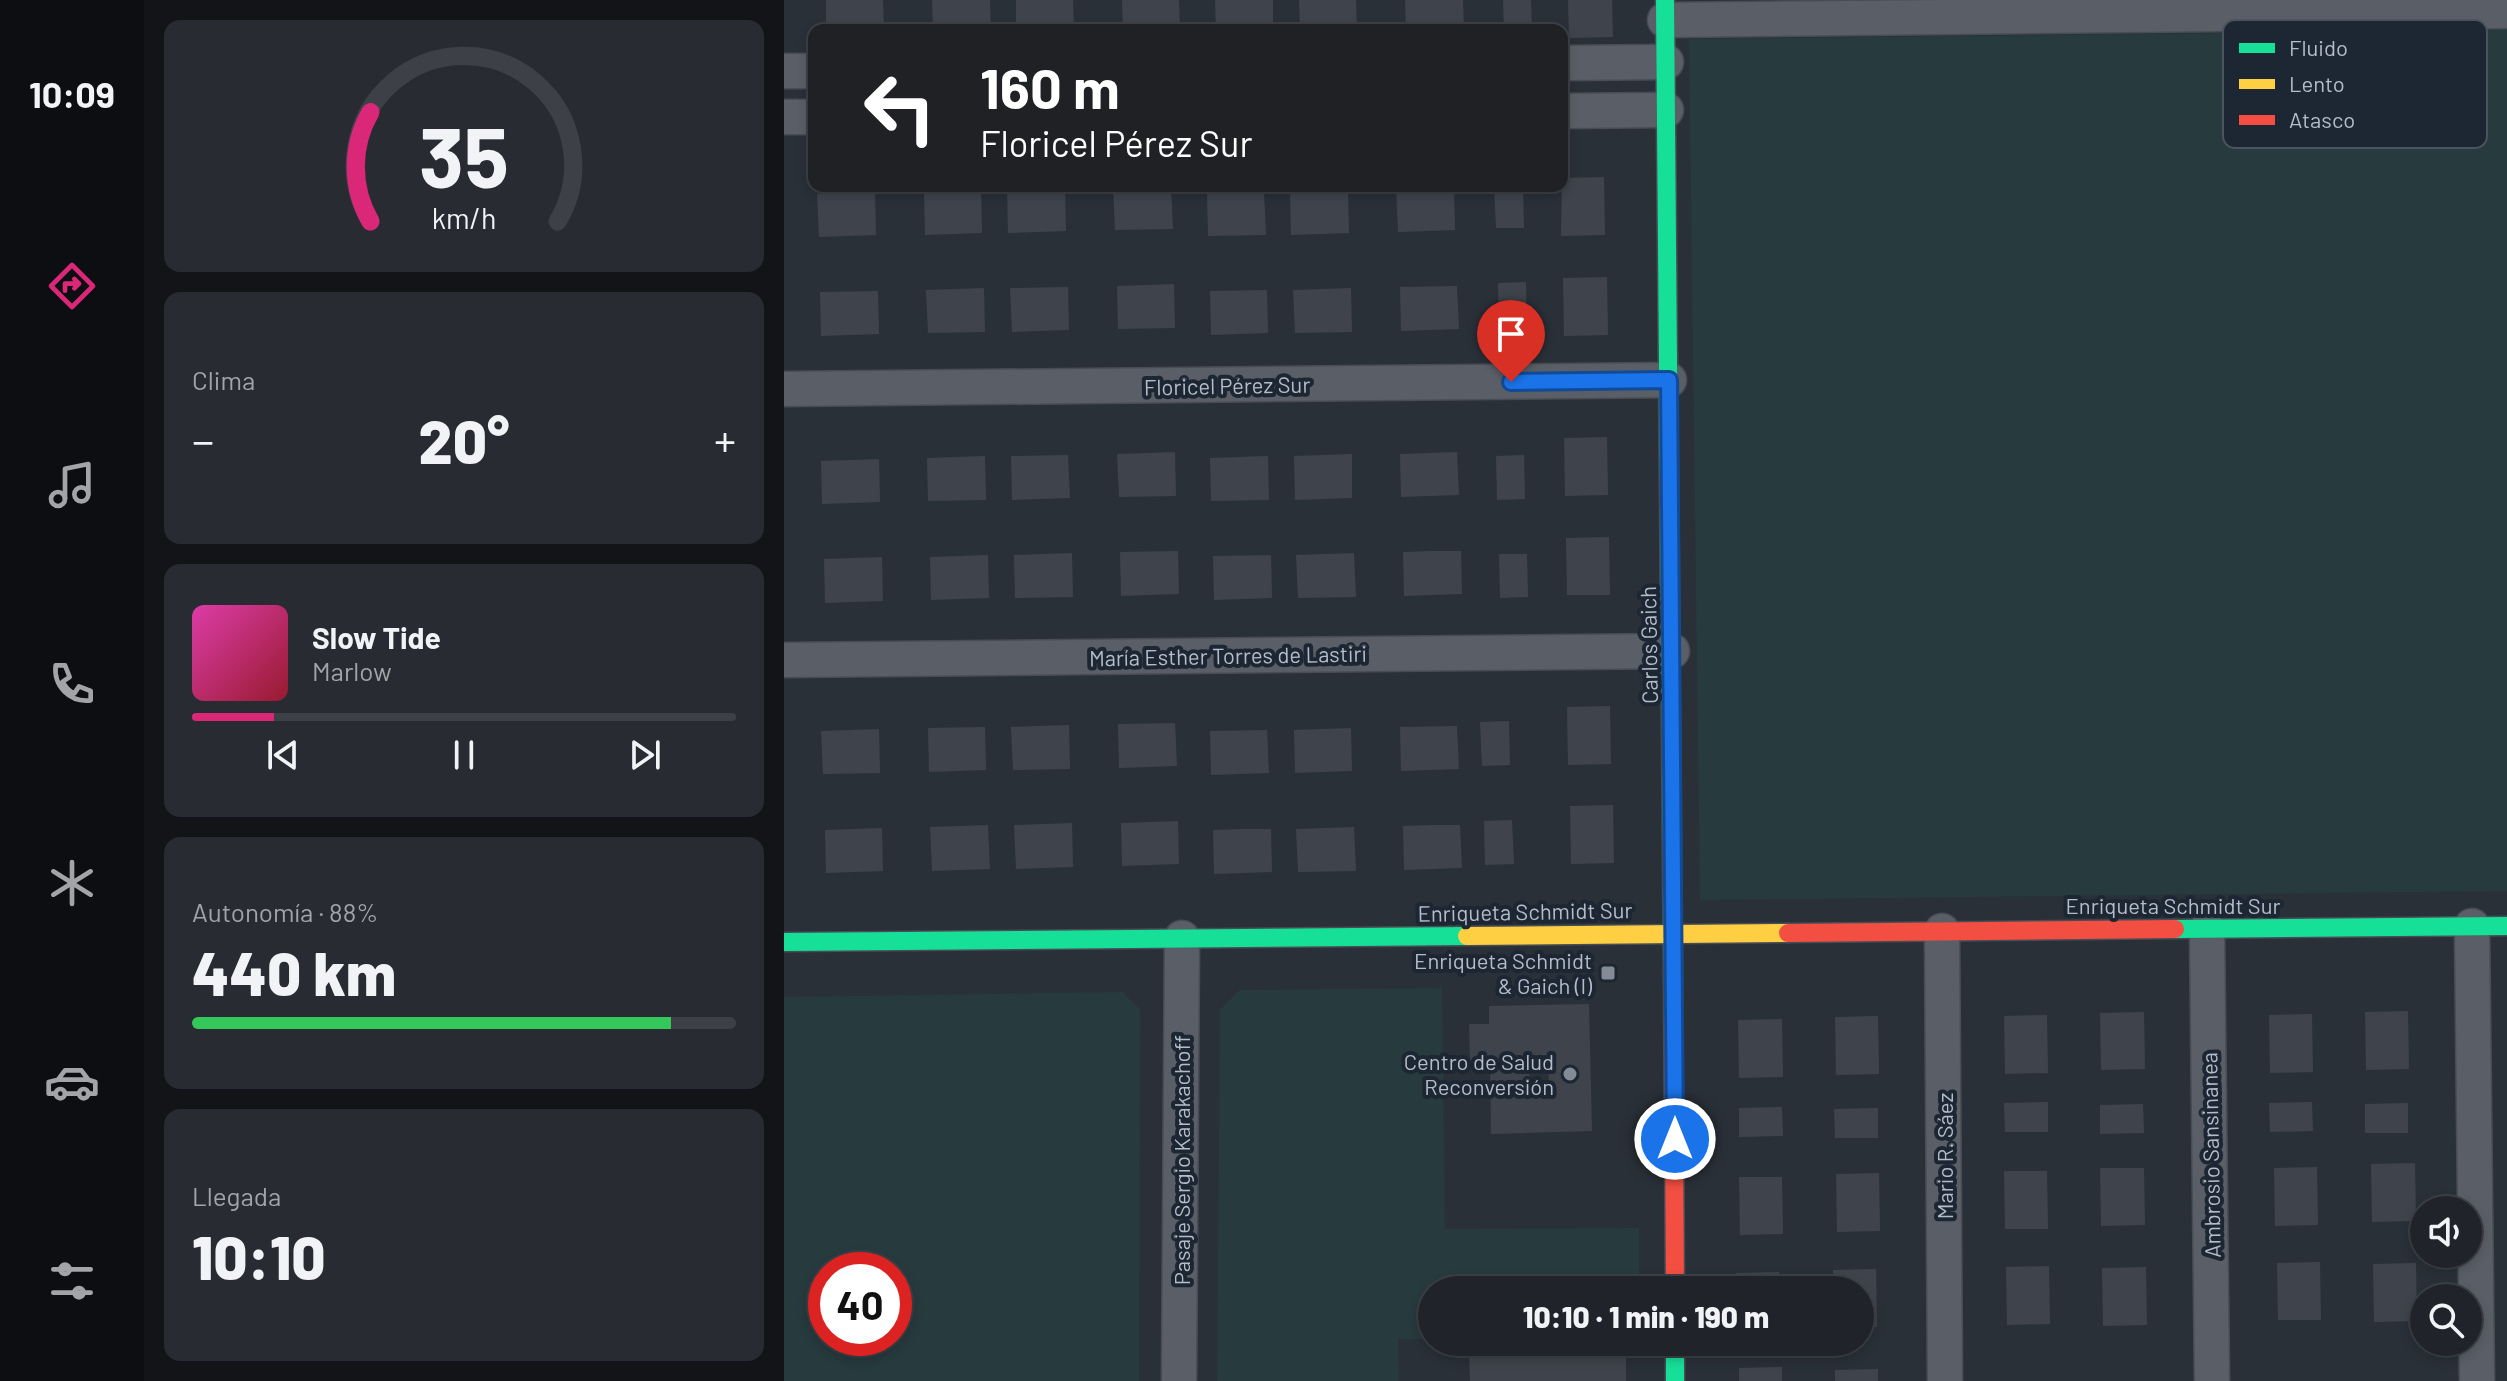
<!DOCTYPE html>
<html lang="es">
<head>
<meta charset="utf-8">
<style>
  body { margin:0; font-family:Barlow,sans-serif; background:#282c32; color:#f1f3f6; height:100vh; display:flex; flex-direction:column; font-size:30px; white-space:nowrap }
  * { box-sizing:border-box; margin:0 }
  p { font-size:26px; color:#a2a4a8 }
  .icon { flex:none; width:44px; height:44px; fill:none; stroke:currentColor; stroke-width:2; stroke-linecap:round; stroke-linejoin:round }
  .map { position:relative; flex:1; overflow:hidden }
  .details { display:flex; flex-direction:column; gap:20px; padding:20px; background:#121417; width:640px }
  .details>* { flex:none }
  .hud { position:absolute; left:24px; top:24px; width:760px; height:168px; border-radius:16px; box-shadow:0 4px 12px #0003,0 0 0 2px #3d4147; background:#202124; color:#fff; overflow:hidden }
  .controls { position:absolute; left:1626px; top:1196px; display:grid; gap:16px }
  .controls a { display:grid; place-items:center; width:72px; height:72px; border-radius:50%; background:#20242a; box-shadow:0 4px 12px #0003,0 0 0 2px #3d4147; font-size:40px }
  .speed { position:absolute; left:24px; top:1252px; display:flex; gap:16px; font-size:40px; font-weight:700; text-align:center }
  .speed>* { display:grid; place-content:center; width:104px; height:104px; border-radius:50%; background:#20242a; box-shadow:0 4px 12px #0003,0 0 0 2px #3d4147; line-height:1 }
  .speed .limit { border:12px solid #d22; background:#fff; color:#111 }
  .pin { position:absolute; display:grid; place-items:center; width:68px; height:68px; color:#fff; margin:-82px -34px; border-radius:50% 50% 50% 0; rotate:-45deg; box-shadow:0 0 8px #0007 }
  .pin .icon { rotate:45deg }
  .me { position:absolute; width:88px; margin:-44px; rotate:0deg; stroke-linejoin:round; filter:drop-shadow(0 0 6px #0008) }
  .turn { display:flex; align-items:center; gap:28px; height:168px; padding:0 40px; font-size:36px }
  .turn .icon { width:104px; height:104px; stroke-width:2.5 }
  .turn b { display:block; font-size:56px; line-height:68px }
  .big { font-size:60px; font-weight:800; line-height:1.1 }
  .details .widget { flex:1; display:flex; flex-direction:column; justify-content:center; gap:12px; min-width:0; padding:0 28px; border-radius:16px; background:#282c32 }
  .details .dial { align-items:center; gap:0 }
  .dial svg { height:208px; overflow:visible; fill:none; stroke:#3d4147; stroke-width:7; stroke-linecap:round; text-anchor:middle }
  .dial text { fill:#f1f3f6; stroke:none }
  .song { display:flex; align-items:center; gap:24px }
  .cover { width:96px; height:96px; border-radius:12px; background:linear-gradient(135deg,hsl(320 70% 55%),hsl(350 70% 35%)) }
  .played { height:8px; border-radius:4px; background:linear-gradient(90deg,#db2777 15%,#3d4147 15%) }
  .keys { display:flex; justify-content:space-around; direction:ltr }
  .heat { display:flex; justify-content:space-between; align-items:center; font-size:44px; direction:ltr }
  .charge { height:12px; border-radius:6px; background:linear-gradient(90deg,#34c759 88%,#3d4147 0) }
  .trip { position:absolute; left:634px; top:1276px; width:456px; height:80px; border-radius:40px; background:#20242a; box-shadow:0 4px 12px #0003,0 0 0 2px #3d4147; font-weight:800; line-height:80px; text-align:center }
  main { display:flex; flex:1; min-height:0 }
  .tabs { display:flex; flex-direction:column; width:144px; justify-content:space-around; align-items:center; background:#0d0e11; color:#a2a4a8 }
  .tabs .icon { width:56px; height:56px }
  .tabs .on { color:#db2777 }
  .tabs b { font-size:36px; color:#f1f3f6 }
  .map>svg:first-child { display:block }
  .green { fill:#273a3e; fill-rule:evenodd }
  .building { fill:#3f444c; fill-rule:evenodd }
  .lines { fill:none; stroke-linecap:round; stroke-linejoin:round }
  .street-casing { stroke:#484c55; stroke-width:37 }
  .fast-casing { stroke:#484c55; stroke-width:21 }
  .slow-casing { stroke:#484c55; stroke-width:21 }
  .jam-casing { stroke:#484c55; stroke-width:21 }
  .street { stroke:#5a5e66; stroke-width:34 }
  .fast { stroke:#16e098; stroke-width:18 }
  .slow { stroke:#ffcf43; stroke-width:18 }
  .jam { stroke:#f24e42; stroke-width:18 }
  .route-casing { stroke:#114b97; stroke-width:20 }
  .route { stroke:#1a73e8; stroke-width:14 }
  .poi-dot { fill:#848b96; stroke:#1d2633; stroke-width:3 }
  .labels { text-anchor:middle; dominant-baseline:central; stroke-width:8; stroke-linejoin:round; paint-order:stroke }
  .street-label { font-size:22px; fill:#b4bcc9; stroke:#1d2633 }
  .poi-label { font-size:22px; fill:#b4bcc9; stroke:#1d2633; text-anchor:end }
  .key { fill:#1d2633; stroke:#4a5360; stroke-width:2 }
  .key-label { font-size:22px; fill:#b4bcc9 }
</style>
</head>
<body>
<main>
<nav class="tabs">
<b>10:09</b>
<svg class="icon on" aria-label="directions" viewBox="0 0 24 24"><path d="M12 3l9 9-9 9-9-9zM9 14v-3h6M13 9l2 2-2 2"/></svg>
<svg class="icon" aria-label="music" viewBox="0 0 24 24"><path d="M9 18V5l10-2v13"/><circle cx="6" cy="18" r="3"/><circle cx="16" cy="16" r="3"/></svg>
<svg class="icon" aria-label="phone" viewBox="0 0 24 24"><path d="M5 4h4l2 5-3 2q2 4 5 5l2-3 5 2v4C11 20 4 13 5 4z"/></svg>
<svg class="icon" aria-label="climate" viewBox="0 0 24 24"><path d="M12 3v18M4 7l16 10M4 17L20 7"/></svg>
<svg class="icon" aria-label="car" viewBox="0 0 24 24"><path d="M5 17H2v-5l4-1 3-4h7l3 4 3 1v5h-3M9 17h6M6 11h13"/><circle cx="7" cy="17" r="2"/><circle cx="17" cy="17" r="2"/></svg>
<svg class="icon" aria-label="filters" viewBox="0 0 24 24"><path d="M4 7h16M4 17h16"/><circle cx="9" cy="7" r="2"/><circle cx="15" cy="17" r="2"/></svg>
</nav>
<section class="details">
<div class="widget dial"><svg viewBox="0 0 100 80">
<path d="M14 69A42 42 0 1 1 86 69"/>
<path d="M14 69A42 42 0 0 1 14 27" stroke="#db2777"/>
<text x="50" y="56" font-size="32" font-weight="700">35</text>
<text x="50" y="72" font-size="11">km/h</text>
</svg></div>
<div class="widget"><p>Clima</p>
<div class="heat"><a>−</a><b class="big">20°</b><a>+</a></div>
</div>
<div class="widget">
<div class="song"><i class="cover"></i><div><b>Slow Tide</b><p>Marlow</p></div></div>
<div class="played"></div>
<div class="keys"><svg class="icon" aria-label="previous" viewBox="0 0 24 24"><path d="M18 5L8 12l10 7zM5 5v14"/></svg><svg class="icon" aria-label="pause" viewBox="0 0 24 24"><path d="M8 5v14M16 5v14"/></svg><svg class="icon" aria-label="next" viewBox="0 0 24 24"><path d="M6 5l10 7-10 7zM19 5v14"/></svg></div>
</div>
<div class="widget"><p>Autonomía · 88%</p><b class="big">440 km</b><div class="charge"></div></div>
<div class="widget"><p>Llegada</p><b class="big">10:10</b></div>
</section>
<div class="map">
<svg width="1723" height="1381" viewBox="0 0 1723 1381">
  <rect width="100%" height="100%" fill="#2a3038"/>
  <g class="green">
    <polygon points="1723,30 1723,891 916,900 905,39"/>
    <polygon points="658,988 661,1229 855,1228 855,1290 648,1290 648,1339 614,1339 615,1381 433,1381 436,1010 456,990"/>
    <path d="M338,992l18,17 -1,372h-355v-384zM110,1270v68h-68v-68z"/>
  </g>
  <g class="building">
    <polygon points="42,0 99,0 100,30 42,30"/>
    <polygon points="148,0 206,0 207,30 149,30"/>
    <polygon points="232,0 289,0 290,30 232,30"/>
    <polygon points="338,0 395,0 396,30 339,30"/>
    <polygon points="431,0 489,0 489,30 432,30"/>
    <polygon points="515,0 572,0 573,30 516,30"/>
    <polygon points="621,0 679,0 680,30 622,30"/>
    <polygon points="719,0 747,0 748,29 720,30"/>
    <polygon points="784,0 828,0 829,37 785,38"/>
    <polygon points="820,177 821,235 777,236 778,178"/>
    <polygon points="387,186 389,229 331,230 329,187"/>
    <polygon points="710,186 739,186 740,228 712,228"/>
    <polygon points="670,187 671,230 614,232 612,189"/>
    <polygon points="281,188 282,231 224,233 223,189"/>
    <polygon points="197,189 198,233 141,235 140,191"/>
    <polygon points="564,189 565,233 507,235 506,191"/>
    <polygon points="480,191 482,235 424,236 423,193"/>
    <polygon points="91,192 92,235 35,237 33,194"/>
    <polygon points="823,277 824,335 780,336 779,278"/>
    <polygon points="742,282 743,326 715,327 714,283"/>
    <polygon points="390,284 391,328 334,329 333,286"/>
    <polygon points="673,286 675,329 617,331 616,287"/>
    <polygon points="284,287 285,330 228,332 226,288"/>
    <polygon points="200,288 201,332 144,333 142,290"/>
    <polygon points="567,288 568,332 511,333 509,290"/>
    <polygon points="483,290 484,333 427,335 426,291"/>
    <polygon points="94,291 95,334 37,336 36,292"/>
    <polygon points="823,437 824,495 781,496 780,438"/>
    <polygon points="391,452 392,496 335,497 333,454"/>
    <polygon points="673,452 675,495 617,497 616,454"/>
    <polygon points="568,454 568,498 511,500 510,456"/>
    <polygon points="284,455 286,498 228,500 227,456"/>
    <polygon points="740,455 741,499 713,500 712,456"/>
    <polygon points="201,456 202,500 144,501 143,458"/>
    <polygon points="484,456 485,500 427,501 426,458"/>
    <polygon points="95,459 96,502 38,504 37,461"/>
    <polygon points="825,537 826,595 783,595 782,538"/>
    <polygon points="394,551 395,594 337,596 336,552"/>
    <polygon points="647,551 677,551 678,594 620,596 619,552"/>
    <polygon points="288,553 289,597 231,598 230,555"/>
    <polygon points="570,553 572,597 514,598 512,555"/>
    <polygon points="715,554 743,554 744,597 716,598"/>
    <polygon points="204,555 205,598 147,600 146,557"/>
    <polygon points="487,555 488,598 430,600 429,556"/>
    <polygon points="98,557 99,601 41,603 40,559"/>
    <polygon points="826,706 827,764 784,765 783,707"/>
    <polygon points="725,721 726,765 698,766 696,722"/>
    <polygon points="391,723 393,766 335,768 334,724"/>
    <polygon points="285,725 286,769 229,770 227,727"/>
    <polygon points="673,726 675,769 617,771 616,727"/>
    <polygon points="201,727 202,770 145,772 144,728"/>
    <polygon points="567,728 568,771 511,773 510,730"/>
    <polygon points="95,729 96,773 39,774 37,731"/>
    <polygon points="483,730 485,773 427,775 426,731"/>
    <polygon points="829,805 830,863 787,864 786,806"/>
    <polygon points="728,820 730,864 701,865 700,821"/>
    <polygon points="394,821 395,864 338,866 337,823"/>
    <polygon points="288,823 289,867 232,869 230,825"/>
    <polygon points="204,825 206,869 148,871 146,827"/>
    <polygon points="647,825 676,825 678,868 620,870 619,826"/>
    <polygon points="570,827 572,871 514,872 512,829"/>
    <polygon points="98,828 99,871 42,873 41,830"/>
    <polygon points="457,829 487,829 488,872 430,874 429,830"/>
    <path d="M805,1004l3,127 -101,3 -1,-74 -20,1 -1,-37h20v-18zM745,1055h19l1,32h-19z"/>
    <polygon points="1624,1011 1625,1069 1582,1070 1581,1012"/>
    <polygon points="1360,1012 1361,1069 1317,1070 1316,1013"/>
    <polygon points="1528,1014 1529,1072 1486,1073 1485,1015"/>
    <polygon points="1263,1015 1264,1073 1221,1074 1220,1016"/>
    <polygon points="1094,1016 1095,1074 1052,1075 1051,1017"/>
    <polygon points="998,1019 999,1077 955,1078 954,1020"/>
    <polygon points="1264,1102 1264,1132 1221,1132 1220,1103"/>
    <polygon points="1528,1102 1529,1131 1486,1132 1485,1103"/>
    <polygon points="1624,1103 1624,1133 1581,1133 1581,1104"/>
    <polygon points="1359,1104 1360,1133 1316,1134 1316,1105"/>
    <polygon points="998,1107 999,1136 955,1137 955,1108"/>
    <polygon points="1094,1108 1094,1138 1051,1138 1050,1109"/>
    <polygon points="1631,1163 1632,1221 1588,1222 1587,1164"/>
    <polygon points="1533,1167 1534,1225 1491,1226 1490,1168"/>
    <polygon points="1316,1168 1360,1168 1361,1225 1317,1226"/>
    <polygon points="1220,1171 1263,1171 1264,1229 1221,1229"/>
    <polygon points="1095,1173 1096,1231 1053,1232 1052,1174"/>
    <polygon points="955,1177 998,1177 999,1234 956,1235"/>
    <polygon points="1536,1262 1537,1320 1494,1320 1493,1263"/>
    <polygon points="1632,1263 1633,1321 1590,1322 1589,1264"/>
    <polygon points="1265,1266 1266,1324 1223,1325 1222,1267"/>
    <polygon points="1362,1267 1363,1325 1319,1326 1318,1268"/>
    <polygon points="1092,1269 1093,1327 1076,1327 1076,1290 1049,1290 1049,1270"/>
    <polygon points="995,1272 996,1290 953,1290 952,1273"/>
    <polygon points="842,1352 842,1381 686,1381 685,1354"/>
    <polygon points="998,1367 998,1381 955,1381 955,1368"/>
    <polygon points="1094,1369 1094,1381 1051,1381 1051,1370"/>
  </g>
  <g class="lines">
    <defs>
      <g id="street">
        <polyline points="881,20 1723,11"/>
        <polyline points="778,63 882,62"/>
        <polyline points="0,71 30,71"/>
        <polyline points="778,111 882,110"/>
        <polyline points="0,117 30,117"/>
        <polyline points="0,389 885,380"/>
        <polyline points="0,660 888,651"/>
        <polyline points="1688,926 1693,1381"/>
        <polyline points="1423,929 1428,1381"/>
        <polyline points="1158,931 1161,1381"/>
        <polyline points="395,1381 398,938"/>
      </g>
      <g id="fast">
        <polyline points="881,0 889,973"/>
        <polyline points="1391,929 1723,926"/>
        <polyline points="0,942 683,936"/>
        <polyline points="891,1342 891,1381"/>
      </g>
      <polyline id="slow" points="683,936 1004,933"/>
      <g id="jam">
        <polyline points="1004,933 1391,929"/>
        <polyline points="889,973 891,1290"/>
      </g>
    </defs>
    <use href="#street" class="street-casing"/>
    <use href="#fast" class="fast-casing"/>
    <use href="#slow" class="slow-casing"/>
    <use href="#jam" class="jam-casing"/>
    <use href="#street" class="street"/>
    <use href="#fast" class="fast"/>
    <use href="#slow" class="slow"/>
    <use href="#jam" class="jam"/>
  </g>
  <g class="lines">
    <defs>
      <polyline id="route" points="727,382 885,380 891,1139"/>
    </defs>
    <use href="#route" class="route-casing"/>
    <use href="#route" class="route"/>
  </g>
  <g class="poi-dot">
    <rect x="816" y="965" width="16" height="16" rx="4"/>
    <circle cx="786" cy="1074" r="8"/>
  </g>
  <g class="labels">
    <g class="street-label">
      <text transform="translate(443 385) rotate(-1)">Floricel Pérez Sur</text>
      <text transform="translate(864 645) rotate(-91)">Carlos Gaich</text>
      <text transform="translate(444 655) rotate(-1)">María Esther Torres de Lastiri</text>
      <text x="1389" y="905">Enriqueta Schmidt Sur</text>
      <text transform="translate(741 911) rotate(-1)">Enriqueta Schmidt Sur</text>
      <text transform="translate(1426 1155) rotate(-91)">Ambrosio Sansinanea</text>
      <text transform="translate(1160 1156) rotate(-90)">Mario R. Sáez</text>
      <text transform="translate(397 1160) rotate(-90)">Pasaje Sergio Karakachoff</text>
    </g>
    <g class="poi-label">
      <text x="808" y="960">Enriqueta Schmidt<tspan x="808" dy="25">&amp; Gaich (I)</tspan></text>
      <text x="770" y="1061">Centro de Salud<tspan x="770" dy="25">Reconversión</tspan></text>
    </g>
  </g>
  <rect x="1439" y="20" width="264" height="128" rx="12" class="key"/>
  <rect x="1455" y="43" width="36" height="10" fill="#16e098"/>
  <rect x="1455" y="79" width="36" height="10" fill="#ffcf43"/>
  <rect x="1455" y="115" width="36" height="10" fill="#f24e42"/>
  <g class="key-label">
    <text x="1505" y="56">Fluido</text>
    <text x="1505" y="92">Lento</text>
    <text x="1505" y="128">Atasco</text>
  </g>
</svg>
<div class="controls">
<a><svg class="icon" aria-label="sound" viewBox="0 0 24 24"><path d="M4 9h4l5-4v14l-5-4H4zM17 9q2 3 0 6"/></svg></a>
<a><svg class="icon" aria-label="search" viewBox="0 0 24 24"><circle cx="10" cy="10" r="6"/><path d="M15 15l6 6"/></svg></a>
</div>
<div class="speed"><div class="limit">40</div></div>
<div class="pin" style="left:727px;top:382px;background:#d93025"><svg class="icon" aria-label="arrive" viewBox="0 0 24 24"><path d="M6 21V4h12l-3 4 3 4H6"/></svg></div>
<svg class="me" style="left:891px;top:1139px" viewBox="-20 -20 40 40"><circle r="17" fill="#1a73e8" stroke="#fff" stroke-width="3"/><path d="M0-11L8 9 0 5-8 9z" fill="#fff"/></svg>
<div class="trip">10:10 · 1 min · 190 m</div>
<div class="hud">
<div class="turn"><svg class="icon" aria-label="left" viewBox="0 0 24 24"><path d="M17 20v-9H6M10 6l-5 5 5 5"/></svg><div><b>160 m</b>Floricel Pérez Sur</div></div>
</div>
</div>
</main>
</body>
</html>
